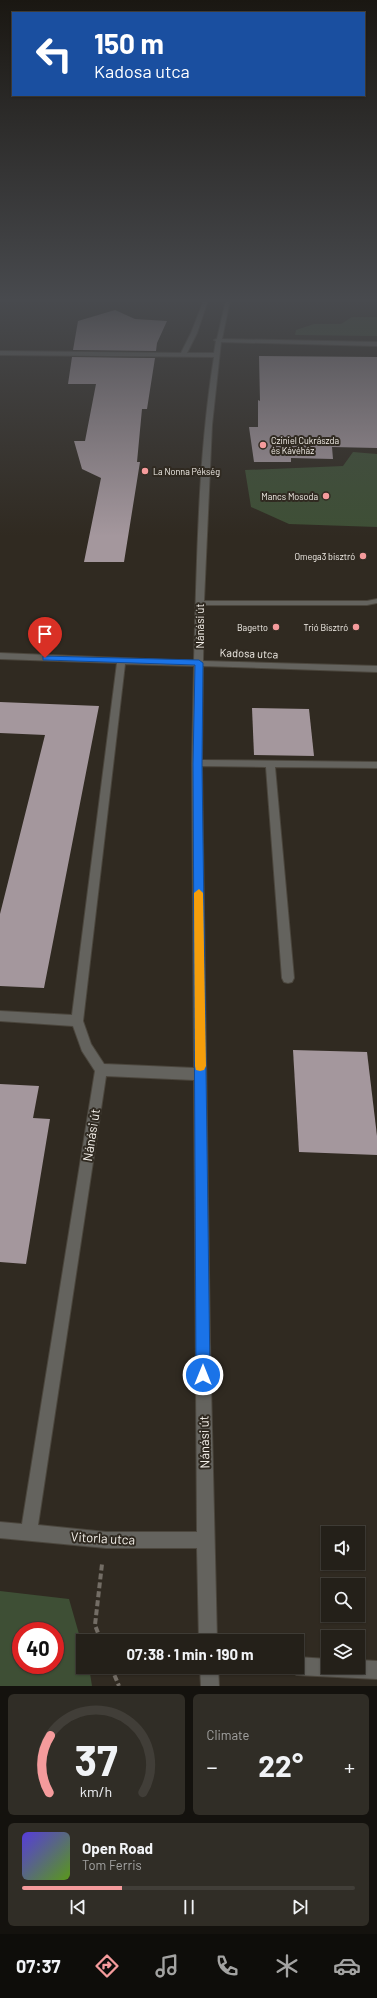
<!DOCTYPE html>
<html lang="en">
<head>
<meta charset="utf-8">
<style>
  body { margin:0; font-family:Barlow,sans-serif; background:#302d26; color:#f1f3f6; height:100vh; display:flex; flex-direction:column; font-size:15px; white-space:nowrap }
  * { box-sizing:border-box; margin:0 }
  p { font-size:13px; color:#a3a3a2 }
  .icon { flex:none; width:22px; height:22px; fill:none; stroke:currentColor; stroke-width:2; stroke-linecap:round; stroke-linejoin:round }
  .map { position:relative; height:1686px; overflow:hidden }
  .panel { display:flex; flex-direction:column; gap:8px; padding:8px; background:#14120e; flex:1 }
  .panel>* { flex:none }
  .banner { position:absolute; left:12px; top:12px; width:353px; height:84px; border-radius:0px; box-shadow:0 1px 3px #0004,0 0 0 1px #413e38; background:#1a4fa0; color:#fff; overflow:hidden }
  .fabs { position:absolute; left:321px; top:1526px; display:grid; gap:8px }
  .fabs a { display:grid; place-items:center; width:44px; height:44px; border-radius:0px; background:#242019; box-shadow:0 1px 3px #0004,0 0 0 1px #413e38; font-size:20px }
  .speed { position:absolute; left:12px; top:1622px; display:flex; gap:8px; font-size:20px; font-weight:700; text-align:center }
  .speed>* { display:grid; place-content:center; width:52px; height:52px; border-radius:50%; background:#242019; box-shadow:0 1px 3px #0004,0 0 0 1px #413e38; line-height:1 }
  .speed .limit { border:6px solid #d22; background:#fff; color:#111 }
  .pin { position:absolute; display:grid; place-items:center; width:34px; height:34px; color:#fff; margin:-41px -17px; border-radius:50% 50% 50% 0; rotate:-45deg; box-shadow:0 0 4px #0007 }
  .pin .icon { rotate:45deg }
  .me { position:absolute; width:44px; margin:-22px; rotate:0deg; stroke-linejoin:round; filter:drop-shadow(0 0 3px #0008) }
  .turn { display:flex; align-items:center; gap:14px; height:84px; padding:0 16px; font-size:18px }
  .turn .icon { width:52px; height:52px; stroke-width:2.5 }
  .turn b { display:block; font-size:28px; line-height:34px }
  .big { font-size:30px; font-weight:700; line-height:1.1 }
  .panel .tile { flex:1; display:flex; flex-direction:column; justify-content:center; gap:6px; min-width:0; padding:0 14px; border-radius:6px; background:#302d26 }
  .panel .dial { align-items:center; gap:0 }
  .dial svg { height:104px; overflow:visible; fill:none; stroke:#413e38; stroke-width:7; stroke-linecap:round; text-anchor:middle }
  .dial text { fill:#f1f3f6; stroke:none }
  .song { display:flex; align-items:center; gap:12px }
  .cover { width:48px; height:48px; border-radius:6px; background:linear-gradient(135deg,hsl(250 70% 55%),hsl(90 70% 35%)) }
  .played { height:4px; border-radius:2px; background:linear-gradient(90deg,#f59b9c 30%,#413e38 30%) }
  .keys { display:flex; justify-content:space-around; direction:ltr }
  .heat { display:flex; justify-content:space-between; align-items:center; font-size:22px; direction:ltr }
  .panel .tiles { flex:1; display:grid; gap:8px; grid-template-columns:1fr 1fr }
  .tile:last-child { grid-column:span 2 }
  .trip { position:absolute; left:76px; top:1634px; width:228px; height:40px; border-radius:0px; background:#242019; box-shadow:0 1px 3px #0004,0 0 0 1px #413e38; font-weight:700; line-height:40px; text-align:center }
  .tabs { display:flex; height:64px; justify-content:space-around; align-items:center; background:#0e0d0a; color:#a3a3a2 }
  .tabs .icon { width:28px; height:28px }
  .tabs .selected { color:#f59b9c }
  .tabs b { font-size:18px; color:#f1f3f6 }
  .map>svg:first-child { display:block }
  .green { fill:#3e4f35; fill-rule:evenodd }
  .building { fill:#a4979d }
  .lines { fill:none; stroke-linecap:round; stroke-linejoin:round }
  .minor-casing { stroke:#4b463d; stroke-width:2 }
  .path { stroke:#736d65; stroke-width:4; stroke-dasharray:6 3; stroke-linecap:butt }
  .minor { fill:#64635e; fill-rule:evenodd }
  .route { fill:#1a73e8; stroke:#114b97 }
  .slow { fill:#f59e0b }
  .poi-dot { fill:#f59b9c; stroke:#302a21; stroke-width:1.5 }
  .labels { text-anchor:middle; dominant-baseline:central; stroke-width:4; stroke-linejoin:round; paint-order:stroke }
  .far-poi-label { font-size:9px; fill:#f4f0ea; stroke:#302a21; text-anchor:end }
  .street-label { font-size:11px; fill:#f4f0ea; stroke:#302a21 }
  .near-street-label { font-size:13px; fill:#f4f0ea; stroke:#302a21 }
</style>
</head>
<body>
<div class="map">
<svg width="377" height="1686" viewBox="0 0 377 1686">
  <rect width="100%" height="100%" fill="#302a21"/>
  <g class="green">
    <polygon points="352,317 377,317 377,336 295,335 296,330 314,324 341,324"/>
    <polygon points="353,452 377,454 377,527 289,524 251,507 245,470 343,466"/>
    <path d="M0,1591l69,8 14,49v19h6l3,19h-92zM21,1631h34v34h-34z"/>
  </g>
  <g class="building">
    <polygon points="115,310 135,319 167,321 157,343 156,351 73,350 78,321"/>
    <polygon points="259,356 377,357 377,448 332,447 333,459 291,458 291,462 254,462 249,427 258,427 258,400 260,401"/>
    <polygon points="72,357 155,358 147,409 142,409 137,462 140,462 124,562 84,562 101,478 82,469 74,441 85,441 96,384 68,384"/>
    <polygon points="0,702 99,706 44,988 0,986 0,914 45,735 0,733"/>
    <polygon points="252,708 309,709 314,756 254,755"/>
    <polygon points="293,1050 367,1052 377,1136 377,1155 299,1152"/>
    <polygon points="0,1084 39,1086 33,1118 50,1119 26,1264 0,1262"/>
  </g>
  <g class="lines">
    <defs>
      <g id="minor">
        <path d="M204,300h4l-11,33 -10,20h27l2,-12 -2,-1 3,-1 9,-39h4l-8,39 155,3v4l-156,-4 -9,83 -8,176h163l10,-2v4l-10,2h-163l-1,56 174,5v6l-174,-6 -1,94 175,2v6l-102,-1 19,211 -2,4 -4,1 -4,-1 -2,-4 -16,-211 -64,-1 8,577 7,298h-18l-2,-93h-91l-106,-10v-16l22,2 73,-453 -13,-20 -9,-25 -73,-5v-10l72,4 45,-352 -117,-4v-6l194,8c3,-101 4,-204 20,-304l-214,-2v-4l181,2 10,-20zM125,664l69,2 -2,97 2,305 -90,-4 -13,-20 -8,-23zM106,1076l88,4 3,452h-91l-68,-7z"/>
        <polygon points="297,1657 328,1659 328,1667 358,1667 358,1660 377,1661 377,1679 297,1675 291,1672 288,1667 297,1667"/>
        <polygon points="200,1667 218,1667 219,1686 201,1686"/>
      </g>
    </defs>
    <use href="#minor" class="minor-casing"/>
    <g class="path">
      <polyline points="101,1641 95,1625 102,1564"/>
      <polyline points="111,1667 119,1686"/>
    </g>
    <use href="#minor" class="minor"/>
  </g>
  <linearGradient id="sky" x2="0" y2="1"><stop stop-color="#1a1712"/><stop offset="0.56" stop-color="#484a4e"/><stop offset="1" stop-color="#484a4e" stop-opacity="0"/></linearGradient>
  <rect width="377" height="536" fill="url(#sky)"/>
  <polygon class="route" points="43,656 199,660 203,663 202,764 210,1375 208,1380 203,1382 198,1380 196,1375 193,764 195,665 45,660 43,660"/>
  <polygon class="slow" points="199,889 203,893 206,1066 204,1070 200,1071 196,1070 195,1066 194,893"/>
  <g class="poi-dot">
    <circle cx="263" cy="445" r="4"/>
    <circle cx="145" cy="471" r="4"/>
    <circle cx="326" cy="496" r="4"/>
    <circle cx="363" cy="556" r="4"/>
    <circle cx="276" cy="627" r="4"/>
    <circle cx="356" cy="627" r="4"/>
  </g>
  <g class="labels">
    <g class="far-poi-label">
      <text x="271" y="440" text-anchor="start">Cziniel Cukrászda<tspan x="271" dy="10">és Kávéház</tspan></text>
      <text x="153" y="471" text-anchor="start">La Nonna Pékség</text>
      <text x="318" y="496">Mancs Mosoda</text>
      <text x="355" y="556">Omega3 bisztró</text>
      <text x="268" y="627">Bagetto</text>
      <text x="348" y="627">Trió Bisztró</text>
    </g>
    <g class="street-label">
      <text transform="translate(199 626) rotate(-90)">Nánási út</text>
      <text transform="translate(249 653) rotate(2)">Kadosa utca</text>
    </g>
    <g class="near-street-label">
      <text transform="translate(91 1135) rotate(-81)">Nánási út</text>
      <text transform="translate(204 1442) rotate(-91)">Nánási út</text>
      <text transform="translate(103 1538) rotate(3)">Vitorla utca</text>
    </g>
  </g>
</svg>
<div class="fabs">
<a><svg class="icon" aria-label="sound" viewBox="0 0 24 24"><path d="M4 9h4l5-4v14l-5-4H4zM17 9q2 3 0 6"/></svg></a>
<a><svg class="icon" aria-label="search" viewBox="0 0 24 24"><circle cx="10" cy="10" r="6"/><path d="M15 15l6 6"/></svg></a>
<a><svg class="icon" aria-label="layers" viewBox="0 0 24 24"><path d="M12 4l9 5-9 5-9-5zM3 14l9 5 9-5"/></svg></a>
</div>
<div class="speed"><div class="limit">40</div></div>
<div class="pin" style="left:45px;top:658px;background:#d93025"><svg class="icon" aria-label="arrive" viewBox="0 0 24 24"><path d="M6 21V4h12l-3 4 3 4H6"/></svg></div>
<svg class="me" style="left:203px;top:1375px" viewBox="-20 -20 40 40"><circle r="17" fill="#1a73e8" stroke="#fff" stroke-width="3"/><path d="M0-11L8 9 0 5-8 9z" fill="#fff"/></svg>
<div class="trip">07:38 · 1 min · 190 m</div>
<div class="banner">
<div class="turn"><svg class="icon" aria-label="left" viewBox="0 0 24 24"><path d="M17 20v-9H6M10 6l-5 5 5 5"/></svg><div><b>150 m</b>Kadosa utca</div></div>
</div>
</div>
<section class="panel">
<div class="tiles">
<div class="tile dial"><svg viewBox="0 0 100 80">
<path d="M14 69A42 42 0 1 1 86 69"/>
<path d="M14 69A42 42 0 0 1 15 25" stroke="#f59b9c"/>
<text x="50" y="56" font-size="32" font-weight="700">37</text>
<text x="50" y="72" font-size="11">km/h</text>
</svg></div>
<div class="tile"><p>Climate</p>
<div class="heat"><a>−</a><b class="big">22°</b><a>+</a></div>
</div>
<div class="tile">
<div class="song"><i class="cover"></i><div><b>Open Road</b><p>Tom Ferris</p></div></div>
<div class="played"></div>
<div class="keys"><svg class="icon" aria-label="previous" viewBox="0 0 24 24"><path d="M18 5L8 12l10 7zM5 5v14"/></svg><svg class="icon" aria-label="pause" viewBox="0 0 24 24"><path d="M8 5v14M16 5v14"/></svg><svg class="icon" aria-label="next" viewBox="0 0 24 24"><path d="M6 5l10 7-10 7zM19 5v14"/></svg></div>
</div>
</div>
</section>
<nav class="tabs">
<b>07:37</b>
<svg class="icon selected" aria-label="directions" viewBox="0 0 24 24"><path d="M12 3l9 9-9 9-9-9zM9 14v-3h6M13 9l2 2-2 2"/></svg>
<svg class="icon" aria-label="music" viewBox="0 0 24 24"><path d="M9 18V5l10-2v13"/><circle cx="6" cy="18" r="3"/><circle cx="16" cy="16" r="3"/></svg>
<svg class="icon" aria-label="phone" viewBox="0 0 24 24"><path d="M5 4h4l2 5-3 2q2 4 5 5l2-3 5 2v4C11 20 4 13 5 4z"/></svg>
<svg class="icon" aria-label="climate" viewBox="0 0 24 24"><path d="M12 3v18M4 7l16 10M4 17L20 7"/></svg>
<svg class="icon" aria-label="car" viewBox="0 0 24 24"><path d="M5 17H2v-5l4-1 3-4h7l3 4 3 1v5h-3M9 17h6M6 11h13"/><circle cx="7" cy="17" r="2"/><circle cx="17" cy="17" r="2"/></svg>
</nav>
</body>
</html>
